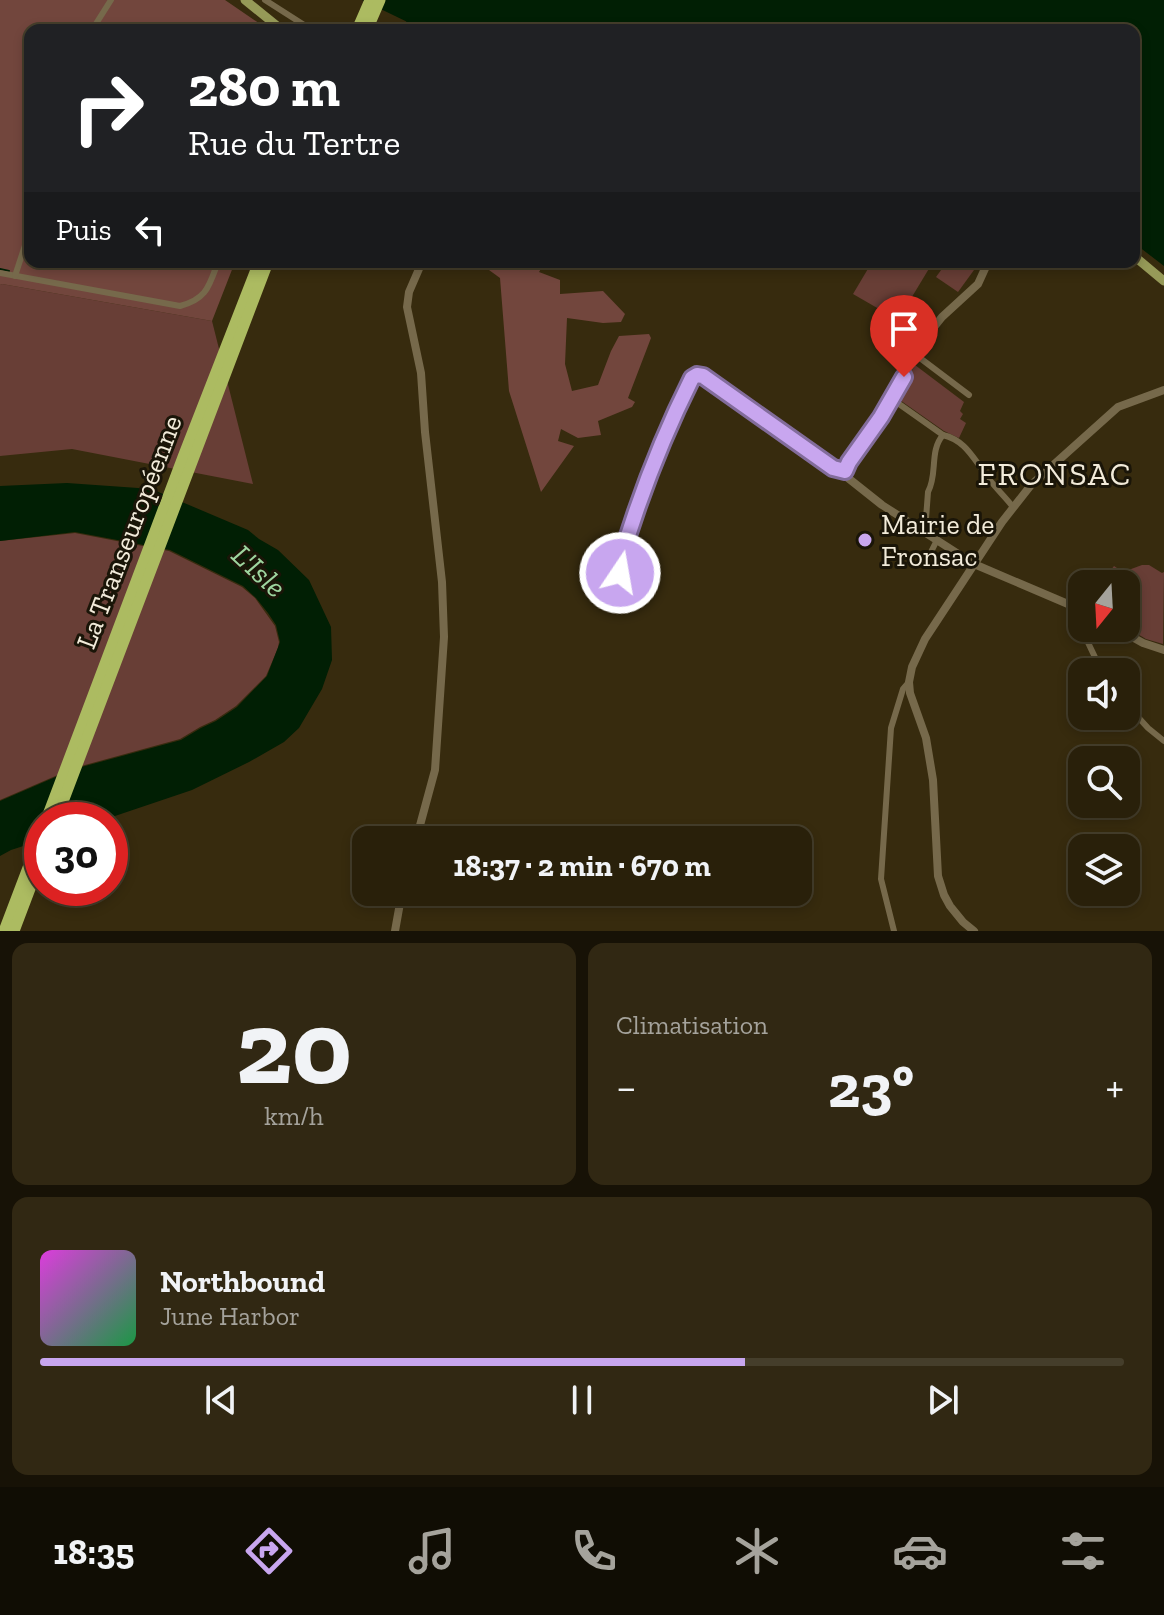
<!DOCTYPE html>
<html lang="fr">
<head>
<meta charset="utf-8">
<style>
  body { margin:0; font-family:"Zilla Slab",serif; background:#312813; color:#f1f3f6; height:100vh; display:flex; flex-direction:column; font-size:30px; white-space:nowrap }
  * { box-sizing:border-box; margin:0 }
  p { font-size:26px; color:#a5a39c }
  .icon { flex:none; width:44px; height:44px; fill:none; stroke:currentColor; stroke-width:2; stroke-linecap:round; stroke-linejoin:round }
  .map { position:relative; height:931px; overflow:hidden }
  .side { display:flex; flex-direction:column; gap:12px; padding:12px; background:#171206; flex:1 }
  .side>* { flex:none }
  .top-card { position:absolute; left:24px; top:24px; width:1116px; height:244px; border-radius:16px; box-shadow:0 4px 12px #0003,0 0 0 2px #453e2b; background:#202124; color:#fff; overflow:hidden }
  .needle { width:52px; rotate:198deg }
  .fabs { position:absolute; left:1068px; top:570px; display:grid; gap:16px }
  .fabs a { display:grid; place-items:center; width:72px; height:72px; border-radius:16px; background:#29200a; box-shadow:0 4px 12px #0003,0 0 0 2px #453e2b; font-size:40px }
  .speed { position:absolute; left:24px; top:802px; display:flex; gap:16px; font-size:40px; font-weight:700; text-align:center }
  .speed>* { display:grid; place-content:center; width:104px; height:104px; border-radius:50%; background:#29200a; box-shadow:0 4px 12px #0003,0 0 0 2px #453e2b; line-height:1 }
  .speed .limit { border:12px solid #d22; background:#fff; color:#111 }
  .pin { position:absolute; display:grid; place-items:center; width:68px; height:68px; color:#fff; margin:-82px -34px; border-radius:50% 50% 50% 0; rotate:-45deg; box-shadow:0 0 8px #0007 }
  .pin .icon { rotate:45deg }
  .me { position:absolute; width:88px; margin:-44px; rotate:12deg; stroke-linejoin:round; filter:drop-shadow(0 0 6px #0008) }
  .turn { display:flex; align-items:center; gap:28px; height:168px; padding:0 32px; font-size:36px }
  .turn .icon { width:104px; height:104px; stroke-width:2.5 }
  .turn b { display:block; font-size:56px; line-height:68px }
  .then { display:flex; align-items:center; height:76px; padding:0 32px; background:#0003; gap:16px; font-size:30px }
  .big { font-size:60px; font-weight:700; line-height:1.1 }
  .side .card { flex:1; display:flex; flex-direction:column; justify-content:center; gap:12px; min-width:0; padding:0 28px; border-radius:16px; background:#312813 }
  .side .dial { align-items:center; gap:0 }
  .dial b { font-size:104px; line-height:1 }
  .song { display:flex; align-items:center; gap:24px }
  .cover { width:96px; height:96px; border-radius:12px; background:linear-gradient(135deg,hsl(300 70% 55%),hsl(140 70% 35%)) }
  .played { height:8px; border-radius:4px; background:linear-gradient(90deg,#c8a6ef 65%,#453e2b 65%) }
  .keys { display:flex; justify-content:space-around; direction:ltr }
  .heat { display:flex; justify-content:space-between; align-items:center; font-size:44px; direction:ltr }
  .side .tiles { flex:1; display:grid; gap:12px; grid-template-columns:1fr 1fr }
  .card:last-child { grid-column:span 2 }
  .trip { position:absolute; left:352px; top:826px; width:460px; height:80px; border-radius:16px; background:#29200a; box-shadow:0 4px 12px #0003,0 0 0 2px #453e2b; font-weight:700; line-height:80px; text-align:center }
  .dock { display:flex; height:128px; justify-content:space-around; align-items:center; background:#100d04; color:#a5a39c }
  .dock .icon { width:56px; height:56px }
  .dock .on { color:#c8a6ef }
  .dock b { font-size:36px; color:#f1f3f6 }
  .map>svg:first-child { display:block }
  .green { fill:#683e36 }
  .forest { fill:#72463d }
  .water { fill:#011f04 }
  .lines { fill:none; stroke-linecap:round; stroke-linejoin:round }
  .stream { stroke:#011f04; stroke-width:2 }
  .street { stroke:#76694b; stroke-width:6 }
  .secondary { stroke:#76694b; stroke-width:8 }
  .primary { stroke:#969a58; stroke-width:9 }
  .highway { stroke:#acbb61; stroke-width:11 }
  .route-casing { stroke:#826c9b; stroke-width:20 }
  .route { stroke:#c8a6ef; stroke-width:14 }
  .poi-dot { fill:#c8a6ef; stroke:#1a1508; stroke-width:3 }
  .labels { text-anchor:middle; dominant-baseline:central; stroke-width:6; stroke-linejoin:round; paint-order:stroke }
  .poi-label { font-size:28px; fill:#f2ebda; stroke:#1a1508; text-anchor:start }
  .street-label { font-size:28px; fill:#f2ebda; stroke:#1a1508 }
  .water-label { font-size:30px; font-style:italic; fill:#9ed59f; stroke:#1a1508 }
  .quarter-label { font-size:32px; letter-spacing:2px; fill:#f2ebda; stroke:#1a1508 }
</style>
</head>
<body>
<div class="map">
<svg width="1164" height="931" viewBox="0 0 1164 931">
  <rect width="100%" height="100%" fill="#372b0e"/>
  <g class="green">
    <polygon points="872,262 933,262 898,320 853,294"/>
    <polygon points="947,262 963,262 974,270 958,292 936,277"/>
    <polygon points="2,284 212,321 253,484 72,449 0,456 0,285"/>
    <polygon points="915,365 964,402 960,411 963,414 960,419 966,423 959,438 944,431 897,398"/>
    <polygon points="75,533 169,551 242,587 255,598 275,626 279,642 278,648 266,676 236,706 215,720 200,727 180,739 74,768 0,800 0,541"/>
    <polygon points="1142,565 1149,565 1162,573 1164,572 1163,644 1146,639 1126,627 1126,584 1100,584 1114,566 1123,572"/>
  </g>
  <g class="forest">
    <polygon points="0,0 225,0 269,30 30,30 30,262 235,262 212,321 2,284 0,285"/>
    <polygon points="478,262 545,262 539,272 560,280 560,294 603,291 625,314 621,322 603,323 567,318 565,364 572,391 598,385 611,351 619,336 649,334 651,338 628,398 635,402 632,407 598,421 601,435 578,438 561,429 558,441 574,446 541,492 509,391 500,278"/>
  </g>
  <g class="water">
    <polygon points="362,0 1164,0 1164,266 1134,243 1134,30 424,30"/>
    <polygon points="67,483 138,488 156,491 248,530 259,539 278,550 309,580 331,627 332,660 322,689 299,728 284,742 249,762 192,790 112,817 102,820 42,820 42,840 11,850 0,856 0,801 74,769 181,740 201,728 216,721 237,707 267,676 280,642 276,625 268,613 256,598 243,586 170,550 75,532 0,541 0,486"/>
  </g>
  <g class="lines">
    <g class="stream">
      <polyline points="404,30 408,20"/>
      <polyline points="0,269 9,271"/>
    </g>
    <g class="street">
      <polyline points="265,0 312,30"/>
      <polyline points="92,30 111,0"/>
      <path d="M0,273l180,33c27,-7 29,-20 38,-44"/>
      <polyline points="15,276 30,230"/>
      <polyline points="916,355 969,395"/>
      <polyline points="892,399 943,435"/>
      <path d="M925,532l3,-40c10,-18 1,-41 15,-57 21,5 29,21 41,37 8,13 20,23 29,35"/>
      <polyline points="931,552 937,540"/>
      <polyline points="629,582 620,573 619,565 634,514 649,474 688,386 692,378 697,375 703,376 833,468 845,471"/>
      <polyline points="1075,607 1074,613 1102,672"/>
      <polyline points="1126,704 1148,728 1164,741"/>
      <polyline points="894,931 881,879 891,728 903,689 909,682"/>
    </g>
    <g class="secondary">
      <polyline points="988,262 978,284 942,317 926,337 881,417 846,467 846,474 848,478 882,505 974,564 1082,610"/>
      <polyline points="1116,628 1143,643 1164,650"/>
      <polyline points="416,840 435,770 444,637 442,582 425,432 421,373 407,307 409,292 422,262"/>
      <polyline points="395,931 402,892"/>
      <polyline points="974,931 963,922 950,906 944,895 938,876 933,780 926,738 910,693 909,682 912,667 925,639 1002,522 1031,485 1118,407 1164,390"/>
    </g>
    <g class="primary">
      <polyline points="245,0 282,30"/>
      <polyline points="1134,256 1164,281"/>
    </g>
    <g class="highway">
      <polyline points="357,30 370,0"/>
      <polyline points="367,30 380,0"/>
      <polyline points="46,820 183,457 259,262"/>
      <polyline points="56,820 268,262"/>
      <polyline points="4,931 42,831"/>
      <polyline points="14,931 42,857"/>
    </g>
  </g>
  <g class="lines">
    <defs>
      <path id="route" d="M620,573l-1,-8c19,-65 43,-127 73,-187l5,-3 6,1 130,92 12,3 4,-9 32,-45 23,-40"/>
    </defs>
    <use href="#route" class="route-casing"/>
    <use href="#route" class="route"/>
  </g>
  <circle class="poi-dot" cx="865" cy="540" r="8"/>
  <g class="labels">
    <g class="poi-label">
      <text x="881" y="524">Mairie de<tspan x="881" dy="32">Fronsac</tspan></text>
    </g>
    <g class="street-label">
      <text transform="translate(129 532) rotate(-69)">La Transeuropéenne</text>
    </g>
    <g class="water-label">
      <text transform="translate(259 571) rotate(43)">L'Isle</text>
    </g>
    <g class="quarter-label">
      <text x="1055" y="474">FRONSAC</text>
    </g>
  </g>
</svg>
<div class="fabs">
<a><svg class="needle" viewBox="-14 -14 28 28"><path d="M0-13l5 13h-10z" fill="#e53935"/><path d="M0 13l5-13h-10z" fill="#a5a39c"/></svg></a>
<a><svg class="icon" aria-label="sound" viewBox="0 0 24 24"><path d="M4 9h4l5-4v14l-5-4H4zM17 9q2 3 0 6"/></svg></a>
<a><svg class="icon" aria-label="search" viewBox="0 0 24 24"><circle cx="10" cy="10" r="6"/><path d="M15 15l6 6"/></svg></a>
<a><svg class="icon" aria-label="layers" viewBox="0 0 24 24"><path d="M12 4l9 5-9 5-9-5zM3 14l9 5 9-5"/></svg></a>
</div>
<div class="speed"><div class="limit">30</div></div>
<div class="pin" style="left:904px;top:377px;background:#d93025"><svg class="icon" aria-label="arrive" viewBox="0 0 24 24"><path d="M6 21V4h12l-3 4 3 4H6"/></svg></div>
<svg class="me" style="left:620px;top:573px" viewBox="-20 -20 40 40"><circle r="17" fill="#c8a6ef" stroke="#fff" stroke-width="3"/><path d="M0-11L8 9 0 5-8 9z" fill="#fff"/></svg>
<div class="trip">18:37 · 2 min · 670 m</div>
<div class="top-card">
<div class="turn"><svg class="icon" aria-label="right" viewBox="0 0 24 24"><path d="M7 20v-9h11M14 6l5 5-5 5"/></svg><div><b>280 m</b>Rue du Tertre</div></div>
<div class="then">Puis<svg class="icon" aria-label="left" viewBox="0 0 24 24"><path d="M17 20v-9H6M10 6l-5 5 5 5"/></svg></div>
</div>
</div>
<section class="side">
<div class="tiles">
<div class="card dial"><b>20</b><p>km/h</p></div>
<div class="card"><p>Climatisation</p>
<div class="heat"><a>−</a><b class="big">23°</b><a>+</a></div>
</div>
<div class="card">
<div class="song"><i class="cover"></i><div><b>Northbound</b><p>June Harbor</p></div></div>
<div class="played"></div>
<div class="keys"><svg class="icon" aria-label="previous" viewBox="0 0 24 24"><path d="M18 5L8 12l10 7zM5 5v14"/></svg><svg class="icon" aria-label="pause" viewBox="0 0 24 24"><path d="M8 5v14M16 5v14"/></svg><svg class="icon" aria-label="next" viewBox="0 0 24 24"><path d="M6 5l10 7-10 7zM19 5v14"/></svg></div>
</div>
</div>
</section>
<nav class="dock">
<b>18:35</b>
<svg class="icon on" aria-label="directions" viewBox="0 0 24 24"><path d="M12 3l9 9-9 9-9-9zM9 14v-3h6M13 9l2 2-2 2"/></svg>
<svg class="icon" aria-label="music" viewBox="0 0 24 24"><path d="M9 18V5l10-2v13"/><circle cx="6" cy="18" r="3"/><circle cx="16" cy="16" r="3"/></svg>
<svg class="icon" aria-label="phone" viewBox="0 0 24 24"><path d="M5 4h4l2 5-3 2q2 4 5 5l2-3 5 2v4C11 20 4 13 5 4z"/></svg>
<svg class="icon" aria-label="climate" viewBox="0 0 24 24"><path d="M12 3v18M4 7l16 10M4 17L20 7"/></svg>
<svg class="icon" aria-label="car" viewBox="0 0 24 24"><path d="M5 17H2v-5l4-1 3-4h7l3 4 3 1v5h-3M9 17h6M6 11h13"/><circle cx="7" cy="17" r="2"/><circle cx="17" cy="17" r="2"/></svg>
<svg class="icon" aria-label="filters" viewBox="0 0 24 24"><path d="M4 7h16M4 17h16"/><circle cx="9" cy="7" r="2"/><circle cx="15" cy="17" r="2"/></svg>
</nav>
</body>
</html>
